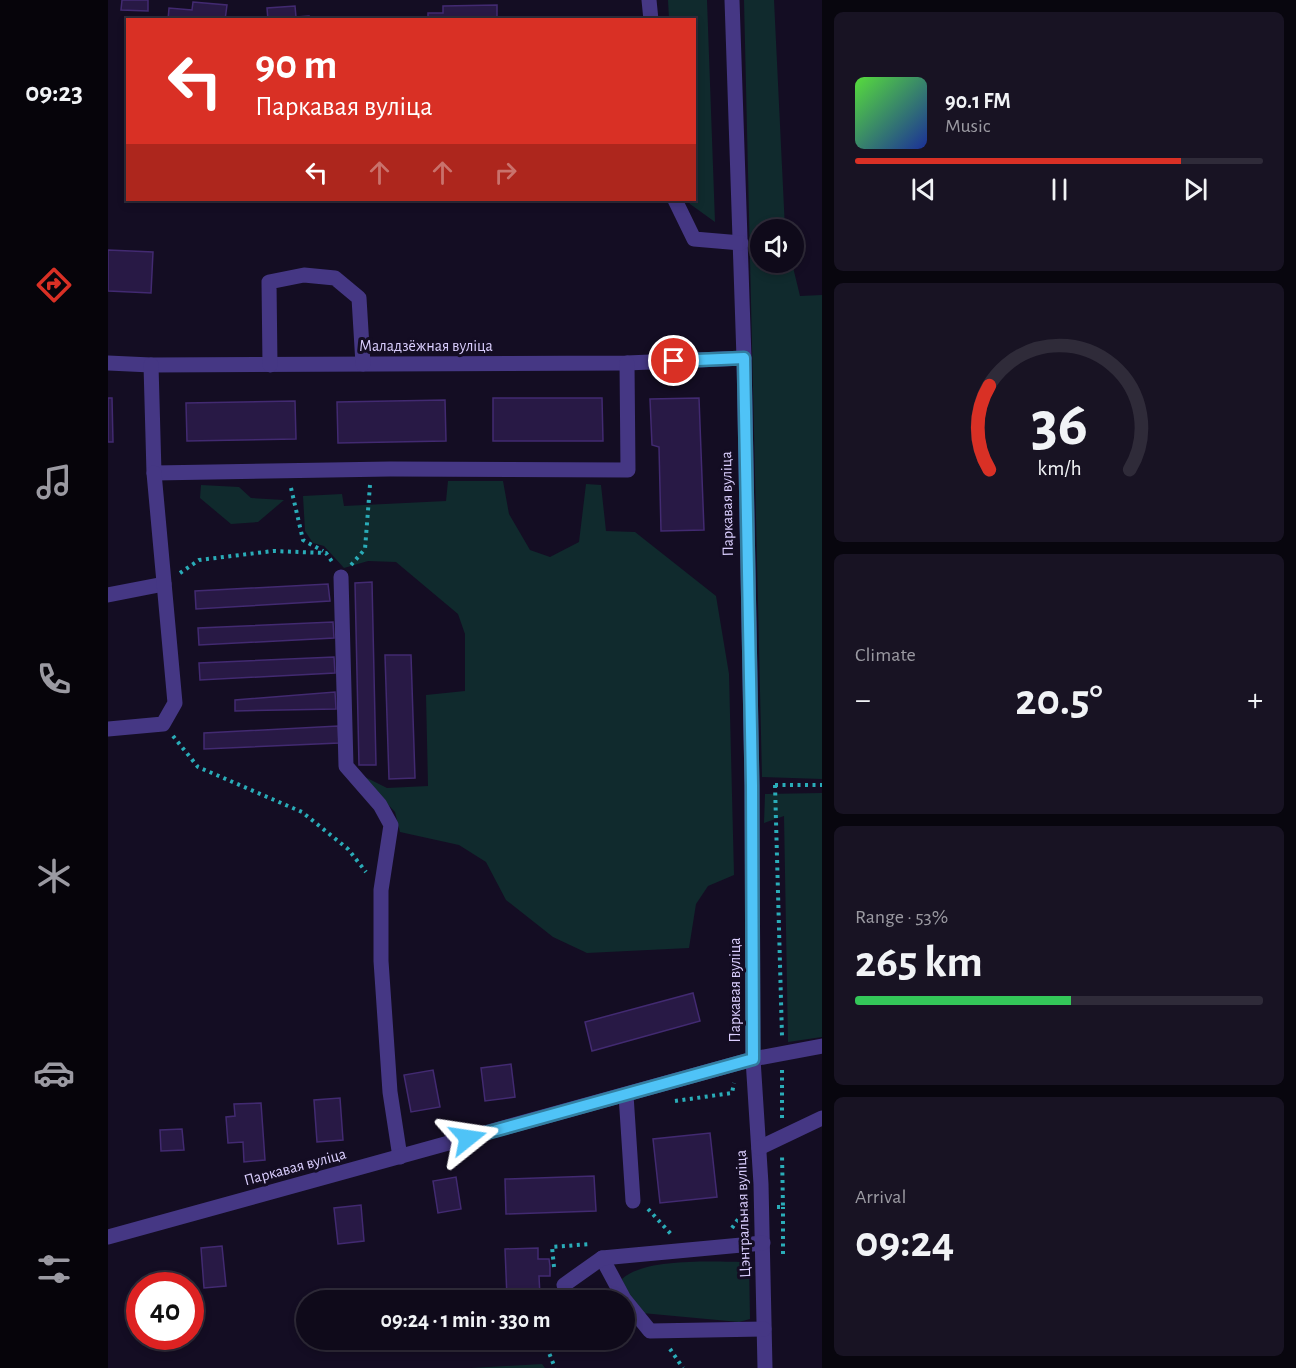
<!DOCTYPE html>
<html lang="en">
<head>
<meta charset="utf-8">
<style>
  body { margin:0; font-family:"Alegreya Sans",sans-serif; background:#181323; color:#f1f3f6; height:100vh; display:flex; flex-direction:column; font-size:22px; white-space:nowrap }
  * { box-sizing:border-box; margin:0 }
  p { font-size:20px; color:#9b9aa2 }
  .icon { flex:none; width:33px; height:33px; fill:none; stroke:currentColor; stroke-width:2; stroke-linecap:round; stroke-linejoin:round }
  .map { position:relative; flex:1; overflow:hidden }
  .panel { display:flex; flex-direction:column; gap:12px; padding:12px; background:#08060e; width:474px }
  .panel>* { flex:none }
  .top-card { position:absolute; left:18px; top:18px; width:570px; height:183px; border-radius:0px; box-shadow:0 3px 9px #0003,0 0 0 2px #2f2b39; background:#d93025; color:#fff; overflow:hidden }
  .buttons { position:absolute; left:642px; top:219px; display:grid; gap:12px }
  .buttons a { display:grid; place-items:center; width:54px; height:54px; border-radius:50%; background:#0f0a1a; box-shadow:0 3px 9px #0003,0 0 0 2px #2f2b39; font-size:30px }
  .speed { position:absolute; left:18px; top:1272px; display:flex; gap:12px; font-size:30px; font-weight:700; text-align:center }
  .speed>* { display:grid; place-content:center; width:78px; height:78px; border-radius:50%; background:#0f0a1a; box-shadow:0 3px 9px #0003,0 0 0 2px #2f2b39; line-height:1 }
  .speed .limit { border:9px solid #d22; background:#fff; color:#111 }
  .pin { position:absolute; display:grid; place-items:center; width:51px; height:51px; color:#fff; margin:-26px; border:3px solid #fff; border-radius:50%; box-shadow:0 2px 6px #0007 }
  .me { position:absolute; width:66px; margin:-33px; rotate:75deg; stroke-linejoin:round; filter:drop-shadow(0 0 4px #0008) }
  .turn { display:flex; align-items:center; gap:21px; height:126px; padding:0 30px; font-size:27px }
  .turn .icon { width:78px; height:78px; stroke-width:2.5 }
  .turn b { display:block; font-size:42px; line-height:51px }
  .lanes { display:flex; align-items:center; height:57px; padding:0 30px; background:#0003; justify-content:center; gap:30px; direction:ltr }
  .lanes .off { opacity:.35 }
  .big { font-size:45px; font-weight:600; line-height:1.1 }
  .panel .widget { flex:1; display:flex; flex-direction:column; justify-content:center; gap:9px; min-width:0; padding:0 21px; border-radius:9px; background:#181323 }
  .panel .dial { align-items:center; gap:0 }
  .dial svg { height:156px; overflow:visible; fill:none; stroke:#2f2b39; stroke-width:7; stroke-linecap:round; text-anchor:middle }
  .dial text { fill:#f1f3f6; stroke:none }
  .song { display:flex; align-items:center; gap:18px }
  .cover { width:72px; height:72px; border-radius:9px; background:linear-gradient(135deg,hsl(110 70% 55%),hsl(230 70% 35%)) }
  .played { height:6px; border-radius:3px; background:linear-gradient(90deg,#d93025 80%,#2f2b39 80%) }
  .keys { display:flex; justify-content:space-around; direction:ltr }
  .heat { display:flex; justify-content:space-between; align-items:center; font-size:33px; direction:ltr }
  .charge { height:9px; border-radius:4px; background:linear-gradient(90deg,#34c759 53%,#2f2b39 0) }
  .trip { position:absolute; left:188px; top:1290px; width:339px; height:60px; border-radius:30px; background:#0f0a1a; box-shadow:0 3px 9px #0003,0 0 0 2px #2f2b39; font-weight:600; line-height:60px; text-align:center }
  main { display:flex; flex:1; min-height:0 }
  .dock { display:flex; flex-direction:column; width:108px; justify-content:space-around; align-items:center; background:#06040a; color:#9b9aa2 }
  .dock .icon { width:42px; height:42px }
  .dock .on { color:#d93025 }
  .dock b { font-size:27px; color:#f1f3f6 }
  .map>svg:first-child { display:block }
  .green { fill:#102a2d }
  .building { fill:#281945; stroke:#422a71; stroke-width:1.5 }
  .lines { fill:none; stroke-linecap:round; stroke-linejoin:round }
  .path { stroke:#2aacb8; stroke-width:4; stroke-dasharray:3 4.5; stroke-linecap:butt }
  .minor { stroke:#453784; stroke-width:15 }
  .route-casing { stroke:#337fa1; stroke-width:15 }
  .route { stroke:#4fc3f7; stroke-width:10 }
  .labels { text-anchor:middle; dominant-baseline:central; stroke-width:6; stroke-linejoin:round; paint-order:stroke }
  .street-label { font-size:16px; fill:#dbcfff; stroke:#140d23 }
</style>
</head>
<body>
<main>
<nav class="dock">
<b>09:23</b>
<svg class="icon on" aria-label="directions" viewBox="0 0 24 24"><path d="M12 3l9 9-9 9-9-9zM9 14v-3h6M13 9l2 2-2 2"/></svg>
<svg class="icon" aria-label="music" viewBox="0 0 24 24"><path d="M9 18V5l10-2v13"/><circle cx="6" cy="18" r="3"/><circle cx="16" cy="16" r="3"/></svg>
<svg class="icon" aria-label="phone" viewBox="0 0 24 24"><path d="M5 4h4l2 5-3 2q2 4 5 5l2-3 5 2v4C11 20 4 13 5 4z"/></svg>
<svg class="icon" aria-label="climate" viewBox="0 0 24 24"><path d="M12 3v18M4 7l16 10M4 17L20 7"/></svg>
<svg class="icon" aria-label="car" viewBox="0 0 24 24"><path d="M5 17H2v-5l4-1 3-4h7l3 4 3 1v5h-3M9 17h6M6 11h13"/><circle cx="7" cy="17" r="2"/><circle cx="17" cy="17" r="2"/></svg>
<svg class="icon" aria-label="filters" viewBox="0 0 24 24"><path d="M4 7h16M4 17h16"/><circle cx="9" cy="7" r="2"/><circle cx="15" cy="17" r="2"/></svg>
</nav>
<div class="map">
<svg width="714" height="1368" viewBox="0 0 714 1368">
  <rect width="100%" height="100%" fill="#140d23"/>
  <g class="green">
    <polygon points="560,0 599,0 607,222 582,204 580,200 586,200 586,20 561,19"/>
    <polygon points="636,0 666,0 677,229 652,230 652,262 684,263 692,296 714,295 714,779 654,777"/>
    <polygon points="340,481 395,481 401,514 422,550 442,557 471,542 478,484 493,485 498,531 527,532 608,596 621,674 626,875 600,886 588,904 581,948 479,953 445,937 398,900 378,862 351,845 292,832 287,812 251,774 279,788 320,786 318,695 357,691 357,634 350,614 288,562 260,561 236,568 216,546 205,543 197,531 195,496 234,494 236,506 338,501"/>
    <polygon points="93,485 131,487 143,498 176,500 150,522 123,524 92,498"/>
    <polygon points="714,793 714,1037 680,1042 676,816 656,823 657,794"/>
    <path d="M641,1262l1,57 -11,3 -97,-9 -13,-15 -7,-19c24,-22 94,-17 127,-17z"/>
    <polygon points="434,1364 437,1368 363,1368"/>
  </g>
  <g class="building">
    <polygon points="14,0 40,0 40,11 13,10"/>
    <polygon points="85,2 119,5 117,20 60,20 61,8 84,10"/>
    <polygon points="389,5 389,20 320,20 320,13 335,13 335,6"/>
    <polygon points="187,6 188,17 201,16 201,20 160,20 159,8"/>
    <polygon points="0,250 45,252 43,293 0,291"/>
    <polygon points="0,398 4,398 5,442 0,442"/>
    <polygon points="385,398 494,398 495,441 385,441"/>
    <polygon points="591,398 596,530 553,531 551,447 544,445 542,399"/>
    <polygon points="337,400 338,441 230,443 229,402"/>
    <polygon points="187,401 188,439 79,441 78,403"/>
    <polygon points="264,582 268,765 251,765 247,583"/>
    <polygon points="220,584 222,601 88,609 87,591"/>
    <polygon points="225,622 226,638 91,645 90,628"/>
    <polygon points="277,655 303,655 307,778 281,779"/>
    <polygon points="226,657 227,673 92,680 91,663"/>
    <polygon points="227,692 228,709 127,711 127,700"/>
    <polygon points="230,726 231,743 96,749 96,733"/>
    <polygon points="585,993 592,1021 484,1051 477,1022"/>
    <polygon points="403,1064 407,1097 377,1101 373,1068"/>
    <polygon points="325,1070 332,1107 303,1112 296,1075"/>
    <polygon points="232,1098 235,1140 209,1142 206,1100"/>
    <polygon points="153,1103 157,1160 136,1162 135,1142 120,1143 118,1117 127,1116 126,1104"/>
    <polygon points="74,1129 76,1150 53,1151 52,1130"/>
    <polygon points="602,1133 609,1197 552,1203 545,1139"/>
    <polygon points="486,1176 488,1211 398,1214 397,1179"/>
    <polygon points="348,1177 353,1209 330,1213 325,1181"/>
    <polygon points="253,1205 256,1241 230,1244 226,1208"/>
    <polygon points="114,1246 118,1286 96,1288 93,1248"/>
    <polygon points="430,1248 430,1259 441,1259 442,1266 442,1276 431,1276 432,1296 399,1298 397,1249"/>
    <polygon points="449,1340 515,1340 515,1344 449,1347"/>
  </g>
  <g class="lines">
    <g class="path">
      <polyline points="183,488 195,540 215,551"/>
      <polyline points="243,565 257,549 262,485"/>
      <polyline points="72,573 91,560 165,551 218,553 225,563"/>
      <polyline points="65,736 90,767 194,812 240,849 258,872"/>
      <polyline points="667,785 674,1036"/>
      <polyline points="667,785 714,785"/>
      <polyline points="674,1070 674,1120"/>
      <polyline points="567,1101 624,1093 626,1083"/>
      <polyline points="669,1207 675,1207 674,1154"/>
      <polyline points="540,1209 563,1234"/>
      <polyline points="624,1228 635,1212"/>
      <polyline points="675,1254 675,1207"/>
      <polyline points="446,1267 444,1247 483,1244"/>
      <polyline points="436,1340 447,1368"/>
      <polyline points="562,1349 575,1368"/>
    </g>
    <g class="minor">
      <polyline points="541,0 543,20"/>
      <polyline points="624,0 636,358 644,785 645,1059 653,1184 657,1368"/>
      <polyline points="567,200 586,239 633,243"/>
      <polyline points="0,363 43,365 519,363 636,358"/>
      <polyline points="43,365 46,473 282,469 520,470 519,363"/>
      <polyline points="162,365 161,282 196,275 227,278 251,298 255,364"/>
      <polyline points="233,577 238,766 272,805 283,825 273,890 273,961 282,1092 292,1157"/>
      <polyline points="0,595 56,584"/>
      <polyline points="0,729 55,724 67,703 46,473"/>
      <polyline points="518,1095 525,1201"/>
      <polyline points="651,1148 714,1118"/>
      <polyline points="0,1237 645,1059 714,1046"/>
      <polyline points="494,1258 516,1299 542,1331 656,1329"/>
      <polyline points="456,1285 494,1258 655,1243"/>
    </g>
  </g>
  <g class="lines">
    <defs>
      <polyline id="route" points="360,1138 645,1059 644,785 636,358 566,361"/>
    </defs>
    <use href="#route" class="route-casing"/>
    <use href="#route" class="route"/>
  </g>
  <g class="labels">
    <g class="street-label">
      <text x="318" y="346">Маладзёжная вуліца</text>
      <text transform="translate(619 504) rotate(-91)">Паркавая вуліца</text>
      <text transform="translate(627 990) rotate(-90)">Паркавая вуліца</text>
      <text transform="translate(187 1167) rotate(-15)">Паркавая вуліца</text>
      <text transform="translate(635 1214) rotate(-92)">Цэнтральная вуліца</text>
    </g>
  </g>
</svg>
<div class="buttons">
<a><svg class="icon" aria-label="sound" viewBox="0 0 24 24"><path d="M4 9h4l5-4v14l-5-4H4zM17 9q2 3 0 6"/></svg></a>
</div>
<div class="speed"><div class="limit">40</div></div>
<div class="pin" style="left:566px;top:361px;background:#d93025"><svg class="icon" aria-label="arrive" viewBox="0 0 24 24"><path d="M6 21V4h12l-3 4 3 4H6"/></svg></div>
<svg class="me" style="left:360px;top:1138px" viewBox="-20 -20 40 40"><path d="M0-17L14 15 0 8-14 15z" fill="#4fc3f7" stroke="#fff" stroke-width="4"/></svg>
<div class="trip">09:24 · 1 min · 330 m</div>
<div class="top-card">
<div class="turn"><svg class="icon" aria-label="left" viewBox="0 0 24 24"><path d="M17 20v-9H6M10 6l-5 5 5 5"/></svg><div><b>90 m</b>Паркавая вуліца</div></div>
<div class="lanes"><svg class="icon" aria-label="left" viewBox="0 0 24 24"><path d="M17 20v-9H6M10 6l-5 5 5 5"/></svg><svg class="icon off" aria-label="ahead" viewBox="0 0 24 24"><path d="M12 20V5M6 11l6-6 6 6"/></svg><svg class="icon off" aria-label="ahead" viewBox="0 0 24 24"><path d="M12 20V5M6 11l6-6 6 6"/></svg><svg class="icon off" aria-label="right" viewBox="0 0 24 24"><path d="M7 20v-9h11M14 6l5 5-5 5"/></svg></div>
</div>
</div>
<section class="panel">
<div class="widget">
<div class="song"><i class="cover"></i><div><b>90.1 FM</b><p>Music</p></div></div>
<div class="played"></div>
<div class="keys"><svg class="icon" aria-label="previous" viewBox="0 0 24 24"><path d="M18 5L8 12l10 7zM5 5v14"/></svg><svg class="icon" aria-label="pause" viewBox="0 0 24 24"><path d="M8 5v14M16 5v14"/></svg><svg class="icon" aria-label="next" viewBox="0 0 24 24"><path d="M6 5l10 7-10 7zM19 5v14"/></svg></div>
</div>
<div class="widget dial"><svg viewBox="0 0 100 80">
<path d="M14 69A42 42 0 1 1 86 69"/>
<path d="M14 69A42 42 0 0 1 14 26" stroke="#d93025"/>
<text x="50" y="56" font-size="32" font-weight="700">36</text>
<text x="50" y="72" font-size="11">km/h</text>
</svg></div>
<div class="widget"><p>Climate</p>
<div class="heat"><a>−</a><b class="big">20.5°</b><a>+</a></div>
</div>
<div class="widget"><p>Range · 53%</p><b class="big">265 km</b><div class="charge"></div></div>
<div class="widget"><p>Arrival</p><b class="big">09:24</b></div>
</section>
</main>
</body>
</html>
